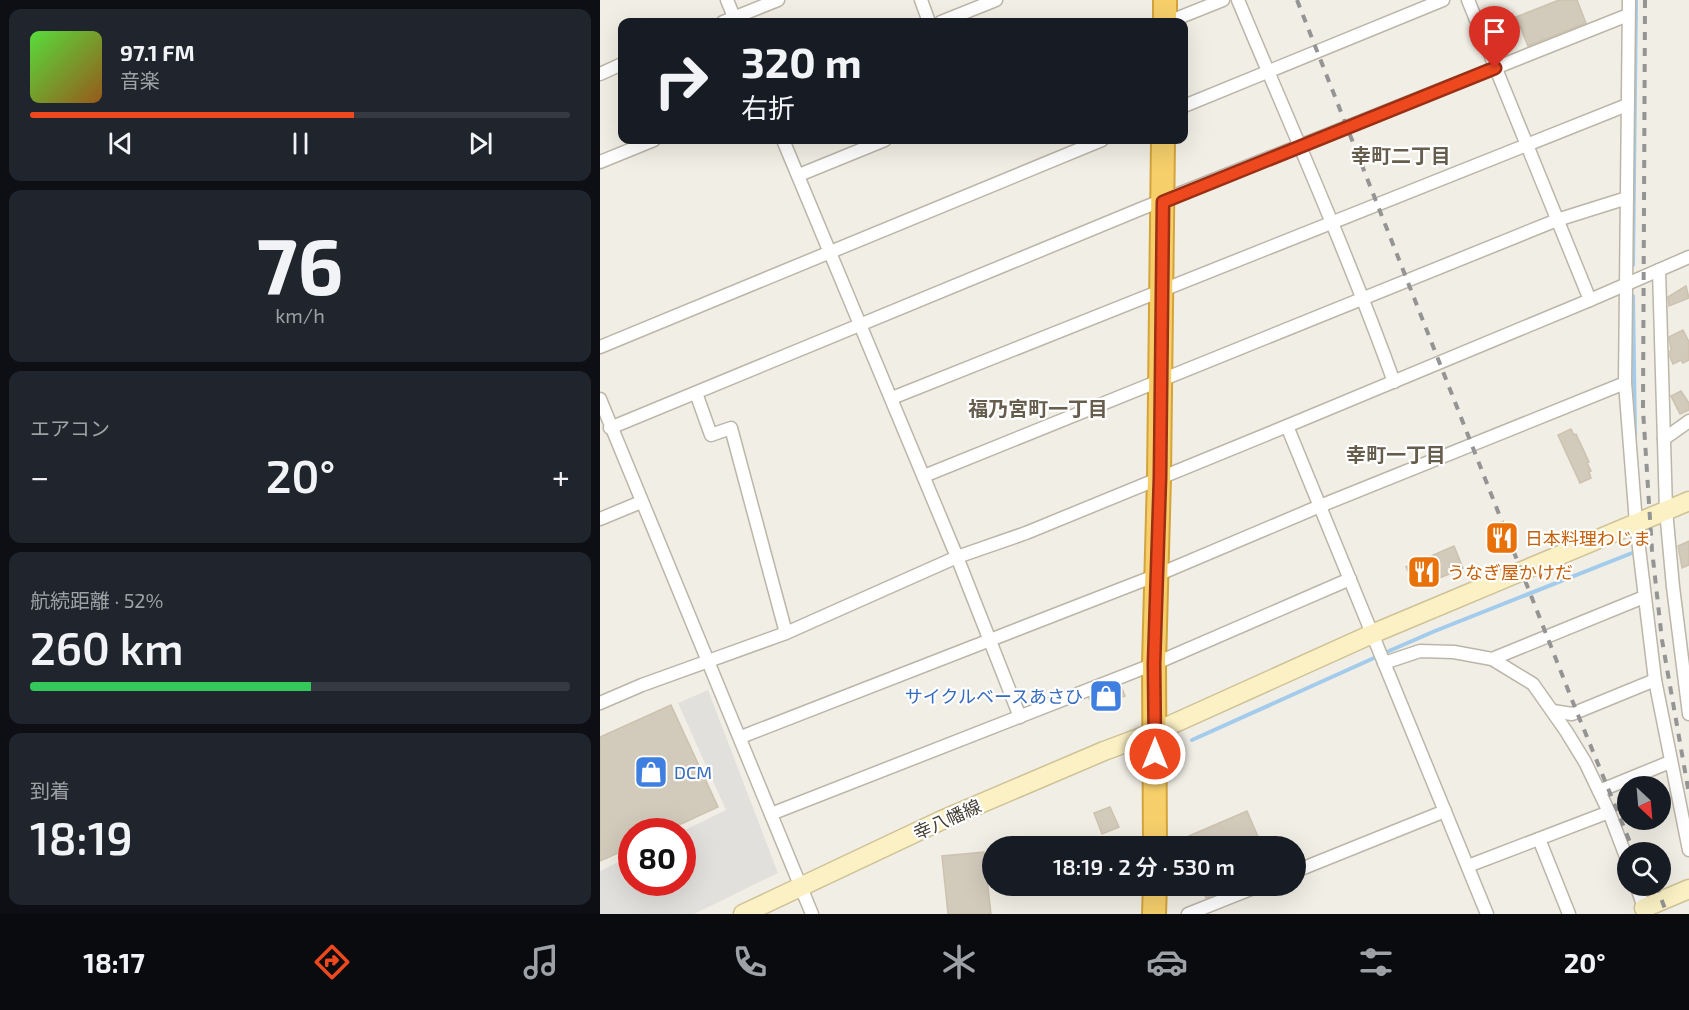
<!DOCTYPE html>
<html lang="ja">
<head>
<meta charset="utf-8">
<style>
  body { margin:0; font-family:"Exo 2","Noto Sans JP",sans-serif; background:#20242c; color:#f1f3f6; height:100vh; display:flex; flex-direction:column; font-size:22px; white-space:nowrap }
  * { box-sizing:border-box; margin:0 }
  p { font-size:20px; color:#9ea1a6 }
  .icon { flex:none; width:33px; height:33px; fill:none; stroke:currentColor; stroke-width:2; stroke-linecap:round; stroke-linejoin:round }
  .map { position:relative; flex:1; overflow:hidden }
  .side { display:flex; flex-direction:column; gap:9px; padding:9px; background:#0d0f14; width:600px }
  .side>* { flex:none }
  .banner { position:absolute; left:18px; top:18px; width:570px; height:126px; border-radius:12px; box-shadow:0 6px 24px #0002; background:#171b24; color:#f1f3f6; overflow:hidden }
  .needle { width:39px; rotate:154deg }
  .fabs { position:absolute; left:1017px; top:776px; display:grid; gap:12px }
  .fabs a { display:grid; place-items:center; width:54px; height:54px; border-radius:50%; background:#171b24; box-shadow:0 6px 24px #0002; font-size:30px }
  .speed { position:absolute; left:18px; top:818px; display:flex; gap:12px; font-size:30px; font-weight:700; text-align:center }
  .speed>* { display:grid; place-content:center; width:78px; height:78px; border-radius:50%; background:#171b24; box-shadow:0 6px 24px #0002; line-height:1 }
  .speed .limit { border:9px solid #d22; background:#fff; color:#111 }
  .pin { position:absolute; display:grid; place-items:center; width:51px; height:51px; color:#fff; margin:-62px -26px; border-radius:50% 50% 50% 0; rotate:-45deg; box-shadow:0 0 6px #0007 }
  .pin .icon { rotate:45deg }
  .me { position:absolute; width:66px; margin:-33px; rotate:0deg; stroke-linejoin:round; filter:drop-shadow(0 0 4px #0008) }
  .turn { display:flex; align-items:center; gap:21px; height:126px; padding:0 24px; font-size:27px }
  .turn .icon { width:78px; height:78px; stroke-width:2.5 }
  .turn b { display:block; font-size:42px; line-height:51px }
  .big { font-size:45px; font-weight:600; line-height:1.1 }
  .side .widget { flex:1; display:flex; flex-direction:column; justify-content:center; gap:9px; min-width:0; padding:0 21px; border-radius:12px; background:#20242c }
  .side .dial { align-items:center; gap:0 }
  .dial b { font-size:78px; line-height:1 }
  .song { display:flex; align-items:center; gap:18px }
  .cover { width:72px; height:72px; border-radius:9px; background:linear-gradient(135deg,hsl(110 70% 55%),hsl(30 70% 35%)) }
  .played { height:6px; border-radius:3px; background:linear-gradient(90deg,#ee481f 60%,#363941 60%) }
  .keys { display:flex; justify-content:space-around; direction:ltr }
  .heat { display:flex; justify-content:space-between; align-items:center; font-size:33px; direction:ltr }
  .charge { height:9px; border-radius:4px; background:linear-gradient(90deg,#34c759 52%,#363941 0) }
  .trip { position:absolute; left:382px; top:836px; width:324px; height:60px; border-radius:30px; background:#171b24; box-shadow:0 6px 24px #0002; font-weight:600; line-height:60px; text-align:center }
  .menu { display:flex; height:96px; justify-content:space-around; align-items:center; background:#090b0e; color:#9ea1a6 }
  .menu .icon { width:42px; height:42px }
  .menu .on { color:#ee481f }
  .menu b { font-size:27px; color:#f1f3f6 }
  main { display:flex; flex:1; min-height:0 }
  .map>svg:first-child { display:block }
  .parking { fill:#e2e0dd }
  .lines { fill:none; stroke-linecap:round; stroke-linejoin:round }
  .stream { stroke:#a3cbec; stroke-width:4 }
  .building { fill:#d2cabb; stroke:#cdc2af; stroke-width:1.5 }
  .street-casing { stroke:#bcb6a8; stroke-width:15 }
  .secondary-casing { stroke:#cfc297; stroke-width:21 }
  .highway-casing { stroke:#d4a43c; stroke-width:26 }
  .street { stroke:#fff; stroke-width:12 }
  .secondary { stroke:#fbf1c5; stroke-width:18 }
  .highway { stroke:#f6cf6b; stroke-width:22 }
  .rail { stroke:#949494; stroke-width:4; stroke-dasharray:8 8; stroke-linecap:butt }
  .route-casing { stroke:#9b2f14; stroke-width:15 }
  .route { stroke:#ee481f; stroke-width:10 }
  .labels { text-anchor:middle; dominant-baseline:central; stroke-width:4.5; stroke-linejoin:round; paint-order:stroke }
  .food-label { font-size:18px; fill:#c56008; stroke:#fff; text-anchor:start }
  .shop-label { font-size:18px; fill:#366cbe; stroke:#fff; text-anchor:end }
  .street-label { font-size:18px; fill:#433e35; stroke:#fff }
  .neighbourhood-label { font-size:20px; font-weight:bold; fill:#665d4d; stroke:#fff }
</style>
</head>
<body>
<main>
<section class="side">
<div class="widget">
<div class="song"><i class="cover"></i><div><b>97.1 FM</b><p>音楽</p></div></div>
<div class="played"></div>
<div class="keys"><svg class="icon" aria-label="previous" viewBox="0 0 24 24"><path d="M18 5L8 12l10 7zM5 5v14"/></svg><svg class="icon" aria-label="pause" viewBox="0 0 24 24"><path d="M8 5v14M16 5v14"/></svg><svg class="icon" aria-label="next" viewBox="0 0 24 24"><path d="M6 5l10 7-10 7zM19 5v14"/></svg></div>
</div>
<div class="widget dial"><b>76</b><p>km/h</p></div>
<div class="widget"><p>エアコン</p>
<div class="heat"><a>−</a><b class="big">20°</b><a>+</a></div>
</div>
<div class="widget"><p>航続距離 · 52%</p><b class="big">260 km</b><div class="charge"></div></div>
<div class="widget"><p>到着</p><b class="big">18:19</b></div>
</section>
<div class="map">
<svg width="1089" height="914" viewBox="0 0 1089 914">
  <rect width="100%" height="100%" fill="#f1eee5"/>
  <polygon class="parking" points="108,690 178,873 94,914 0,914 0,871 31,856 32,882 82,882 83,831 126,810 78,703"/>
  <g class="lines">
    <g class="stream">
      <polyline points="1033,265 1036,0"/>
      <polyline points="1033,296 1035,436"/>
      <polyline points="789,651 835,631 1032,553"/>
      <polyline points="592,740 774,658"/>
    </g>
  </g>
  <g class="building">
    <polygon points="959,0 977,0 986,23 928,46 916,17"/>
    <polygon points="1086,286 1089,298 1069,306 1068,297"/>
    <polygon points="1083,330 1089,342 1089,360 1083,363 1081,360 1073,364 1070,357 1070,351 1071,350 1069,337"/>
    <polygon points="1081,391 1089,403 1089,410 1080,414 1071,396"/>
    <polygon points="971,429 974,435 976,434 989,462 987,463 991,471 989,472 991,478 980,483 958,435"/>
    <polygon points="906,524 915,545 899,552 890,530"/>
    <polygon points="1089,541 1089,565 1082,568 1078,546"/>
    <polygon points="854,546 863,568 816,588 806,567"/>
    <polygon points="521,686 525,696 493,708 489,698"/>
    <polygon points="71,705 118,807 66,831 32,831 32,847 0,861 0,737"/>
    <polygon points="510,807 519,827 502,834 494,813"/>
    <polygon points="647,811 662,846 585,846 582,839"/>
    <polygon points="384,852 391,914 348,914 342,856"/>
    <polygon points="600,885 639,885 606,898"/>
  </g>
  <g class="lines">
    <defs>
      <g id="street">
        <polyline points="127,0 136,22"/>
        <polyline points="321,0 329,22"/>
        <path d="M638,0c53,127 109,252 156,382"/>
        <polyline points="868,0 990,300"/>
        <polyline points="1029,0 1025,383 1036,523 1055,680 1089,850"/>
        <polyline points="123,22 178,0"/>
        <polyline points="341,22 396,0"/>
        <polyline points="568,22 623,0"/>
        <polyline points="0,74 22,64"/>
        <polyline points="584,106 843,0"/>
        <polyline points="183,140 357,557 420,717"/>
        <polyline points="0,162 54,140"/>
        <polyline points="199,175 285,140"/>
        <polyline points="1059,270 1066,510 1073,587 1089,714"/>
        <polyline points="0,347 502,140"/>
        <polyline points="96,393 111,435 131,428 186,633"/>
        <polyline points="292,398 1027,105"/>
        <polyline points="0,399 212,914"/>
        <polyline points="687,426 887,914"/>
        <polyline points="10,428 543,208 1028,15"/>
        <polyline points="1064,439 1089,421"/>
        <polyline points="324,476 957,220 1027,198"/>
        <polyline points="0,519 41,502"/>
        <polyline points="892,659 1044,597"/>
        <polyline points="784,663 820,651 854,652 892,659 933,684 966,731 985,762 1009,812 1028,862"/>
        <polyline points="0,703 42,685 186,633 357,557 426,533 687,426 990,300 1089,257"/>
        <polyline points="953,711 972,714 1055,680"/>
        <polyline points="141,737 557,575 720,506 1025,383"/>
        <polyline points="999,791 1070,762"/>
        <polyline points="171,814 554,664 750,579"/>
        <polyline points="939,839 969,914"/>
        <polyline points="868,866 1009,812"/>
        <polyline points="696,871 845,811"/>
        <polyline points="1036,885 1046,913"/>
        <polyline points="588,914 661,885"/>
      </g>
      <g id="secondary">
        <polyline points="1044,908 1089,889"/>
        <polyline points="143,914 342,820 504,751 555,732 772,634 1089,501"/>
      </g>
      <g id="highway">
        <polyline points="565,22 565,0"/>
        <polyline points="555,846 554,664 559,477 563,140"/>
        <polyline points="554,914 555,885"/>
      </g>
    </defs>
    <use href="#street" class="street-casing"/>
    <use href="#secondary" class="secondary-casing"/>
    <use href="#highway" class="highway-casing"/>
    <use href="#street" class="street"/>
    <use href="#secondary" class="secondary"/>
    <use href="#highway" class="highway"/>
    <g class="rail">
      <polyline points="697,0 974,705 1034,852"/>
      <polyline points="1045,0 1043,410 1052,550 1062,640 1089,794"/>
      <polyline points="1056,885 1067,914"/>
    </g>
  </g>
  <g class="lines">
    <defs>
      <polyline id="route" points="555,754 554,664 560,477 563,202 895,68"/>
    </defs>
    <use href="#route" class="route-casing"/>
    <use href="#route" class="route"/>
  </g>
  <defs>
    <symbol id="restaurant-square" viewBox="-11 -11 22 22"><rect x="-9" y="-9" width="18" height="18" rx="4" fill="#e8710a" stroke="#fff"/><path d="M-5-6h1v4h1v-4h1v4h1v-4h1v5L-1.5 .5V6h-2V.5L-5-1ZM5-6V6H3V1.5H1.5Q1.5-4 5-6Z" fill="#fff"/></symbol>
    <symbol id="shop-square" viewBox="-11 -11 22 22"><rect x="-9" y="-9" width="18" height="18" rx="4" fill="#3f7fe0" stroke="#fff"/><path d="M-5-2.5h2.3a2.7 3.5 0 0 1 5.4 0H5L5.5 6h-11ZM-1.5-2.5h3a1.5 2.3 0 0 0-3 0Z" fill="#fff"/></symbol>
  </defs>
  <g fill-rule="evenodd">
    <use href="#restaurant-square" x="883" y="519" width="38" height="38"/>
    <use href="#restaurant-square" x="805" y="553" width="38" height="38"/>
    <use href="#shop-square" x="487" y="677" width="38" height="38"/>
    <use href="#shop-square" x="32" y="753" width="38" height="38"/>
  </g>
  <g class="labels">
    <g class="food-label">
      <text x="925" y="538">日本料理わじま</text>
      <text x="847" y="572">うなぎ屋かけだ</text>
    </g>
    <g class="shop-label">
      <text x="483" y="696">サイクルベースあさひ</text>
      <text x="74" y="772" text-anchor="start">DCM</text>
    </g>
    <g class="street-label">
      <text transform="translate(347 819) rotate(-24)">幸八幡線</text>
    </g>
    <g class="neighbourhood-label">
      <text x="801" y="155">幸町二丁目</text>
      <text x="438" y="408">福乃宮町一丁目</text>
      <text x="796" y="454">幸町一丁目</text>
    </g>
  </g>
</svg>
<div class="fabs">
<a><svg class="needle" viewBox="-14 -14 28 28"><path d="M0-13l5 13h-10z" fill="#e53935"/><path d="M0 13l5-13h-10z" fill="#9ea1a6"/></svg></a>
<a><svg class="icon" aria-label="search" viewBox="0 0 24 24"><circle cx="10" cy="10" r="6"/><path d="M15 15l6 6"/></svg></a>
</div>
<div class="speed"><div class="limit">80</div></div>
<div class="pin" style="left:895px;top:68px;background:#d93025"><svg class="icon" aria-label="arrive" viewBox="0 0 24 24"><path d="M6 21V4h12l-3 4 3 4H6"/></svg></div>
<svg class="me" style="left:555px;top:754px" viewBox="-20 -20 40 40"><circle r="17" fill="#ee481f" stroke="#fff" stroke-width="3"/><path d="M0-11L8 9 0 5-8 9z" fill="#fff"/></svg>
<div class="trip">18:19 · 2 分 · 530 m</div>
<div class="banner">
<div class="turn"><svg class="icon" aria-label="right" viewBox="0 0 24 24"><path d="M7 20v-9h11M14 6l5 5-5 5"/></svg><div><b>320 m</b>右折</div></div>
</div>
</div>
</main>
<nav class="menu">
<b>18:17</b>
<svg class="icon on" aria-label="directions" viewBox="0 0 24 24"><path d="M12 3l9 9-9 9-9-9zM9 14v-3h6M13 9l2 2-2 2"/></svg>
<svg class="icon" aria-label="music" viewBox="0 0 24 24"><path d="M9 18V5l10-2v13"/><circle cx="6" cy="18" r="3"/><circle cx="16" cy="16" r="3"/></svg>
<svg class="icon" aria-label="phone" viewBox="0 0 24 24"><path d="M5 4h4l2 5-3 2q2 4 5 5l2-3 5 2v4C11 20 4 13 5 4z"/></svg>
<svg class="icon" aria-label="climate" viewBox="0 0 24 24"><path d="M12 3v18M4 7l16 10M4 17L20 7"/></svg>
<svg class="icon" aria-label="car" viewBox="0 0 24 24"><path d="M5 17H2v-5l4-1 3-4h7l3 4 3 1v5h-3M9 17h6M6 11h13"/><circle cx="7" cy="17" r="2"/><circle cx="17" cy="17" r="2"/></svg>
<svg class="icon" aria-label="filters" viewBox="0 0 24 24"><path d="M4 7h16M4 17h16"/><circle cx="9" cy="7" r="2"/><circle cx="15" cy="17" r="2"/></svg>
<b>20°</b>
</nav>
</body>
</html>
